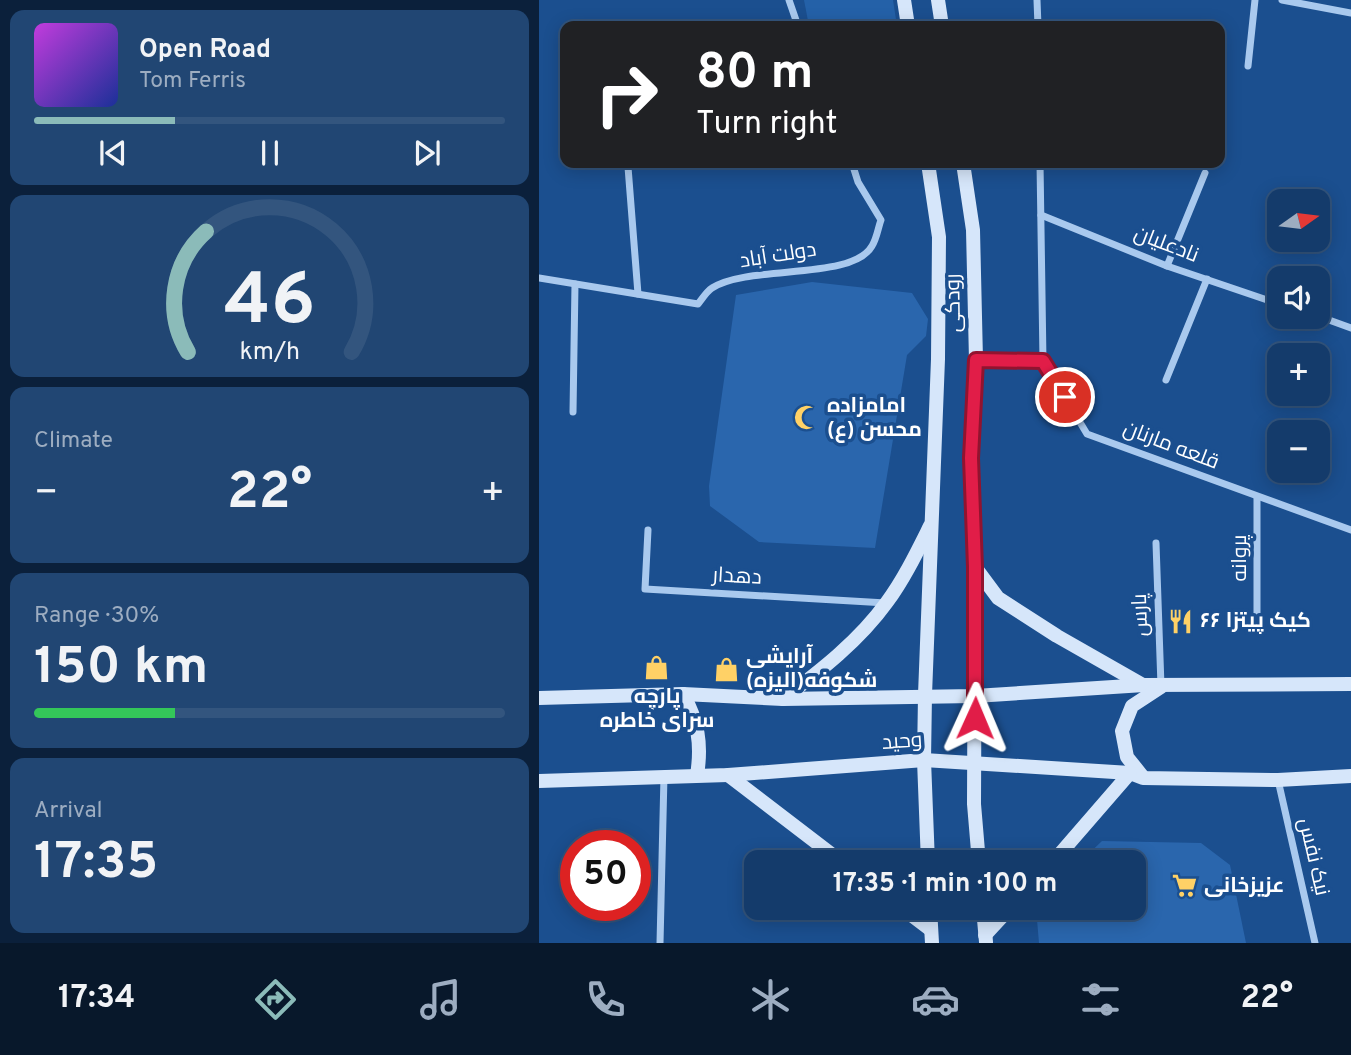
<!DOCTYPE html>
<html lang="en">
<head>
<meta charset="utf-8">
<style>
  body { margin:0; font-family:Overpass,Cairo,sans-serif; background:#214673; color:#f1f3f6; height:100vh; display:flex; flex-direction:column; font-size:26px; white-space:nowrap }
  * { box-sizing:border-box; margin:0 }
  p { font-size:23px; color:#9dadc1 }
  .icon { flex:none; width:38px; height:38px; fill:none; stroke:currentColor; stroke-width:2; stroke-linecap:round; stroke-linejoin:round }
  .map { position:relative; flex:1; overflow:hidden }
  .panel { display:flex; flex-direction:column; gap:10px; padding:10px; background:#0b203b; width:539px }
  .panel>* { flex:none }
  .banner { position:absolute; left:21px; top:21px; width:665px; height:147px; border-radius:14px; box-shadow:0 4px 18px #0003,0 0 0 2px #33557e; background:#202124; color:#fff; overflow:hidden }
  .needle { width:46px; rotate:76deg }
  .controls { position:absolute; left:728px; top:189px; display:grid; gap:14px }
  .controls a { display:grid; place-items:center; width:63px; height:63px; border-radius:14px; background:#143b6b; box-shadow:0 4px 18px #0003,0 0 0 2px #33557e; font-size:35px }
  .speed { position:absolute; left:21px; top:830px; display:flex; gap:14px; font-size:35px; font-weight:700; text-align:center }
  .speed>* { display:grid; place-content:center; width:91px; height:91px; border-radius:50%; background:#143b6b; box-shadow:0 4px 18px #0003,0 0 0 2px #33557e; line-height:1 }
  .speed .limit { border:10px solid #d22; background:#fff; color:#111 }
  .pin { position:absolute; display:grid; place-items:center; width:60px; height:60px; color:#fff; margin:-30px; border:4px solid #fff; border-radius:50%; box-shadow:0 2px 7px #0007 }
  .me { position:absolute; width:77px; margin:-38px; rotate:1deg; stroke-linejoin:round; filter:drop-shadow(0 0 5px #0008) }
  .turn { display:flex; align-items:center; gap:24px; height:147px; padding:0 21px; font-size:32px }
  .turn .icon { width:91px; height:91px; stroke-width:2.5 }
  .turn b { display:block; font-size:49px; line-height:60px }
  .big { font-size:52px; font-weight:700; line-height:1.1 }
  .panel .tile { flex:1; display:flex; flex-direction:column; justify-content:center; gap:10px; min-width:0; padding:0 24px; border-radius:14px; background:#214673 }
  .panel .dial { align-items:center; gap:0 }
  .dial svg { height:182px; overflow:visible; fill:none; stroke:#33557e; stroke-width:7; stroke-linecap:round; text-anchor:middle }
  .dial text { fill:#f1f3f6; stroke:none }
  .song { display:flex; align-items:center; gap:21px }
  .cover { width:84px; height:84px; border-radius:10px; background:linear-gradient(135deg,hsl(290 70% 55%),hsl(230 70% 35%)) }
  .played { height:7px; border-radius:4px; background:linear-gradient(90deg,#8bbbb9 30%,#33557e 30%) }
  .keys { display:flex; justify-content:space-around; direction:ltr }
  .heat { display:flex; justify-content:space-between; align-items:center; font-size:38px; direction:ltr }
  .charge { height:10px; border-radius:5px; background:linear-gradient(90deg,#34c759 30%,#33557e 0) }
  .trip { position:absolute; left:205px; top:850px; width:402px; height:70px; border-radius:14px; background:#143b6b; box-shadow:0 4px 18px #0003,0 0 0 2px #33557e; font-weight:700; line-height:70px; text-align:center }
  .menu { display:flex; height:112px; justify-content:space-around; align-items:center; background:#08182b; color:#9dadc1 }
  .menu .icon { width:49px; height:49px }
  .menu .selected { color:#8bbbb9 }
  .menu b { font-size:32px; color:#f1f3f6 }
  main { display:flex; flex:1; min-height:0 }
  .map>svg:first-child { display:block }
  .green { fill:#2461a8 }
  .building { fill:#2a66ad }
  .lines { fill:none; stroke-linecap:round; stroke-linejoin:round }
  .street { stroke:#a9c9ee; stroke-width:7 }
  .secondary { stroke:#d6e6fa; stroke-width:14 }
  .route-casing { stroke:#92132f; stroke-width:18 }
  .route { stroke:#e11d48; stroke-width:12 }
  .labels { text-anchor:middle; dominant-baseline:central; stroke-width:7; stroke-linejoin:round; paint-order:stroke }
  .street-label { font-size:21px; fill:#fff; stroke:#1b4f8f }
  .poi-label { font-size:21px; font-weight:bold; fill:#fff; stroke:#1b4f8f; text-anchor:start }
</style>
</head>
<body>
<main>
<section class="panel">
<div class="tile">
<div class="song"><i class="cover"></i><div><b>Open Road</b><p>Tom Ferris</p></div></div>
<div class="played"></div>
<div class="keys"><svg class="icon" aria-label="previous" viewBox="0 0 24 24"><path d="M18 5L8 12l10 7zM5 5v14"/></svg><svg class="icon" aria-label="pause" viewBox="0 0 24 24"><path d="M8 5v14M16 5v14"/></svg><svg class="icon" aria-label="next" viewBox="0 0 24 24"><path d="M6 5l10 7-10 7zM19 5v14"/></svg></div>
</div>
<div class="tile dial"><svg viewBox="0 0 100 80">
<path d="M14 69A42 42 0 1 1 86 69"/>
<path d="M14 69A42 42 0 0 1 22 16" stroke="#8bbbb9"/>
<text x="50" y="56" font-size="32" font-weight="700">46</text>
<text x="50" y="72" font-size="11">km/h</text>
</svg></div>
<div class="tile"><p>Climate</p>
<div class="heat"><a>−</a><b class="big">22°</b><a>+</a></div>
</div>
<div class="tile"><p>Range · 30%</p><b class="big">150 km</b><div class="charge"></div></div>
<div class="tile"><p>Arrival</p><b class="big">17:35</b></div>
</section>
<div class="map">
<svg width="812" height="943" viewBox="0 0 812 943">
  <rect width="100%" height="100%" fill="#1b4f8f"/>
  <polygon class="green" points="265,0 354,0 358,26 270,26"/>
  <g class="building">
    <polygon points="273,282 373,293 389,319 387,336 368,355 336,548 220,542 171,506 170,486 197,295"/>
    <polygon points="563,841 662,843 691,865 707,943 500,943 497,908 595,908 595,863 540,863"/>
  </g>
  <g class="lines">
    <g class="street">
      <polyline points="250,0 259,26"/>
      <polyline points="498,0 499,26"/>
      <polyline points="743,0 812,13"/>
      <polyline points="709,66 716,0"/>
      <polyline points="501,163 504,361 548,434 812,530"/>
      <polyline points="89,167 99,294"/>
      <polyline points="502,215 628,266 740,304"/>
      <polyline points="628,266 666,173"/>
      <path d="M0,278l159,26c4,-5 9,-13 14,-16 38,-24 140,-7 160,-42 5,-8 6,-18 9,-26l-23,-38 -6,-19"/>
      <polyline points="779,316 812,328"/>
      <polyline points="438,360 504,361"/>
      <polyline points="627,380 668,279"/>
      <polyline points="34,412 36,284"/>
      <polyline points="718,497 718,619"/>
      <polyline points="109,530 106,589 347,603"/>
      <polyline points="617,543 622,686"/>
      <polyline points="739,780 776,943"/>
      <polyline points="121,943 125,776"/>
    </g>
    <g class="secondary">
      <polyline points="365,0 369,26"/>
      <polyline points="399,0 403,26"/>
      <polyline points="424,163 434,230 437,360 432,458 436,567 435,804 440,863"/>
      <polyline points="436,567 459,598 518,636 604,685"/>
      <path d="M144,694c15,27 19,50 14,81"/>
      <polyline points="0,698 144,694 244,699 436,696 605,685 812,684"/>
      <path d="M244,699c37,-28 76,-58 104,-97 17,-23 30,-50 43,-76"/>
      <polyline points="189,775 304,863"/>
      <polyline points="604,777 588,757 583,731 593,706 622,687"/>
      <polyline points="0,781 189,775 385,760 591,773 604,778 739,780 812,776"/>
      <polyline points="389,863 385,760 386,695 399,359 400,237 389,163"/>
      <polyline points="513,863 591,773"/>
      <polyline points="363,908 392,930"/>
      <polyline points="391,908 393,943"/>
      <polyline points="444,908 447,942"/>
      <polyline points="446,935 471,908"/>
    </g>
  </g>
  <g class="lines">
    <defs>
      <polyline id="route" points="436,718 436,567 432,458 437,360 504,361 526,397"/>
    </defs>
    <use href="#route" class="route-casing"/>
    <use href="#route" class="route"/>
  </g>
  <defs>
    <symbol id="mosque-bare" viewBox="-9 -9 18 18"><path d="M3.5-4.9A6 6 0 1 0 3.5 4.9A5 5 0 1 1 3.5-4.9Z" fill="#ffd166" stroke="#1b4f8f" stroke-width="2.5" paint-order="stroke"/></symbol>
    <symbol id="restaurant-bare" viewBox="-9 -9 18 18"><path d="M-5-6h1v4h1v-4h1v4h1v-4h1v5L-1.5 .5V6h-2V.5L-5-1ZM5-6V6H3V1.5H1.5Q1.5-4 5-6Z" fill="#ffd166" stroke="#1b4f8f" stroke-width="2.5" paint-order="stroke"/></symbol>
    <symbol id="shop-bare" viewBox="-9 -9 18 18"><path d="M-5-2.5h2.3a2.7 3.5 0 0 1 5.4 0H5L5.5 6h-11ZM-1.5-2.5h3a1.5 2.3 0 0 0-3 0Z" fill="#ffd166" stroke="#1b4f8f" stroke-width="2.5" paint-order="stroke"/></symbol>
    <symbol id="supermarket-bare" viewBox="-9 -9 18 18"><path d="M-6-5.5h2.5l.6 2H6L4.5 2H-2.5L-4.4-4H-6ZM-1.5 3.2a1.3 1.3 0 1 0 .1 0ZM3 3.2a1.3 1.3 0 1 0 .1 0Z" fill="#ffd166" stroke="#1b4f8f" stroke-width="2.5" paint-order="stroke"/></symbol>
  </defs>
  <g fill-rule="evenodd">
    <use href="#mosque-bare" x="250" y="400" width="35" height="35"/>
    <use href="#restaurant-bare" x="624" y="604" width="35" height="35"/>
    <use href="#shop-bare" x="100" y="650" width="35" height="35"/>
    <use href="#shop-bare" x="170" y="652" width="35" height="35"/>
    <use href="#supermarket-bare" x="628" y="868" width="35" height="35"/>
  </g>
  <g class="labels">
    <g class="street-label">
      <text transform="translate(627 245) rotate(21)">نادعلیان</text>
      <text transform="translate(239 256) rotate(-9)">دولت آباد</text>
      <text transform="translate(415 303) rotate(-91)">رودکی</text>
      <text transform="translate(632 446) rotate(21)">قلعه مارنان</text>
      <text transform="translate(701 558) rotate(-90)">پروانه</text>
      <text transform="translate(198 577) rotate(3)">دهدار</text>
      <text transform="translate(602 615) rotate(-92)">پارس</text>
      <text transform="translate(363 742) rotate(-4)">وحید</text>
      <text transform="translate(774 857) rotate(77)">نیک نفس</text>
    </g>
    <g class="poi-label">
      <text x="288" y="406">امامزاده<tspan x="288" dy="24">محسن (ع)</tspan></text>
      <text x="661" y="621">کیک پیتزا ۶۶</text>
      <text x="207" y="657">آرایشی<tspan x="207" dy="24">شکوفه(الیزه)</tspan></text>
      <text x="118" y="697" text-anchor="middle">پارچه<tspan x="118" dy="24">سرای خاطره</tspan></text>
      <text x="665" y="886">عزیزخانی</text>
    </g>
  </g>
</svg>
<div class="controls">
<a><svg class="needle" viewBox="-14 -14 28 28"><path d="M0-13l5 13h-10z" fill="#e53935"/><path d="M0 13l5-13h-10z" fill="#9dadc1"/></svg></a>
<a><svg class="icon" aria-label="sound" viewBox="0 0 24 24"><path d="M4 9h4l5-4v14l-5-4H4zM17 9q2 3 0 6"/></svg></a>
<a>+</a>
<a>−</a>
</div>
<div class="speed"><div class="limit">50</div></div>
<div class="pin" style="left:526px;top:397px;background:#d93025"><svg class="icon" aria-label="arrive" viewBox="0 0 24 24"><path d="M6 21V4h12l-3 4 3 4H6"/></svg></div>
<svg class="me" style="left:436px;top:718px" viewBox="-20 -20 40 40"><path d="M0-17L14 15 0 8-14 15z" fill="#e11d48" stroke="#fff" stroke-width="4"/></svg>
<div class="trip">17:35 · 1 min · 100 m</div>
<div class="banner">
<div class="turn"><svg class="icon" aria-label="right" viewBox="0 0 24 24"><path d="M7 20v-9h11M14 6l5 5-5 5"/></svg><div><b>80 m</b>Turn right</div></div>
</div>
</div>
</main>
<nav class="menu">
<b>17:34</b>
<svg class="icon selected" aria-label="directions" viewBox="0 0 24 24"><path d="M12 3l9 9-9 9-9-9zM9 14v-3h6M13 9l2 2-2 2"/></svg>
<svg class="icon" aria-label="music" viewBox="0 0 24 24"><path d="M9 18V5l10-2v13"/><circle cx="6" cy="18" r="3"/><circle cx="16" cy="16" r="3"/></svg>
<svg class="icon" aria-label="phone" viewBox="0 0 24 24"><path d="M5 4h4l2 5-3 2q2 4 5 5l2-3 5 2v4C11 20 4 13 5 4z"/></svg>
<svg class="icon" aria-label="climate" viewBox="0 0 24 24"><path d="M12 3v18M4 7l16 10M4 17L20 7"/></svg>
<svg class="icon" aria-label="car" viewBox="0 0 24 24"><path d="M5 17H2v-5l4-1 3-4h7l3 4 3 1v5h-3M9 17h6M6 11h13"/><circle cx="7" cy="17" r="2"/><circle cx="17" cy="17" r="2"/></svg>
<svg class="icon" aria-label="filters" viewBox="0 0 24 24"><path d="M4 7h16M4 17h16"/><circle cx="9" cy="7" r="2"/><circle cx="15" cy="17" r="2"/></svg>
<b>22°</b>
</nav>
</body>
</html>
